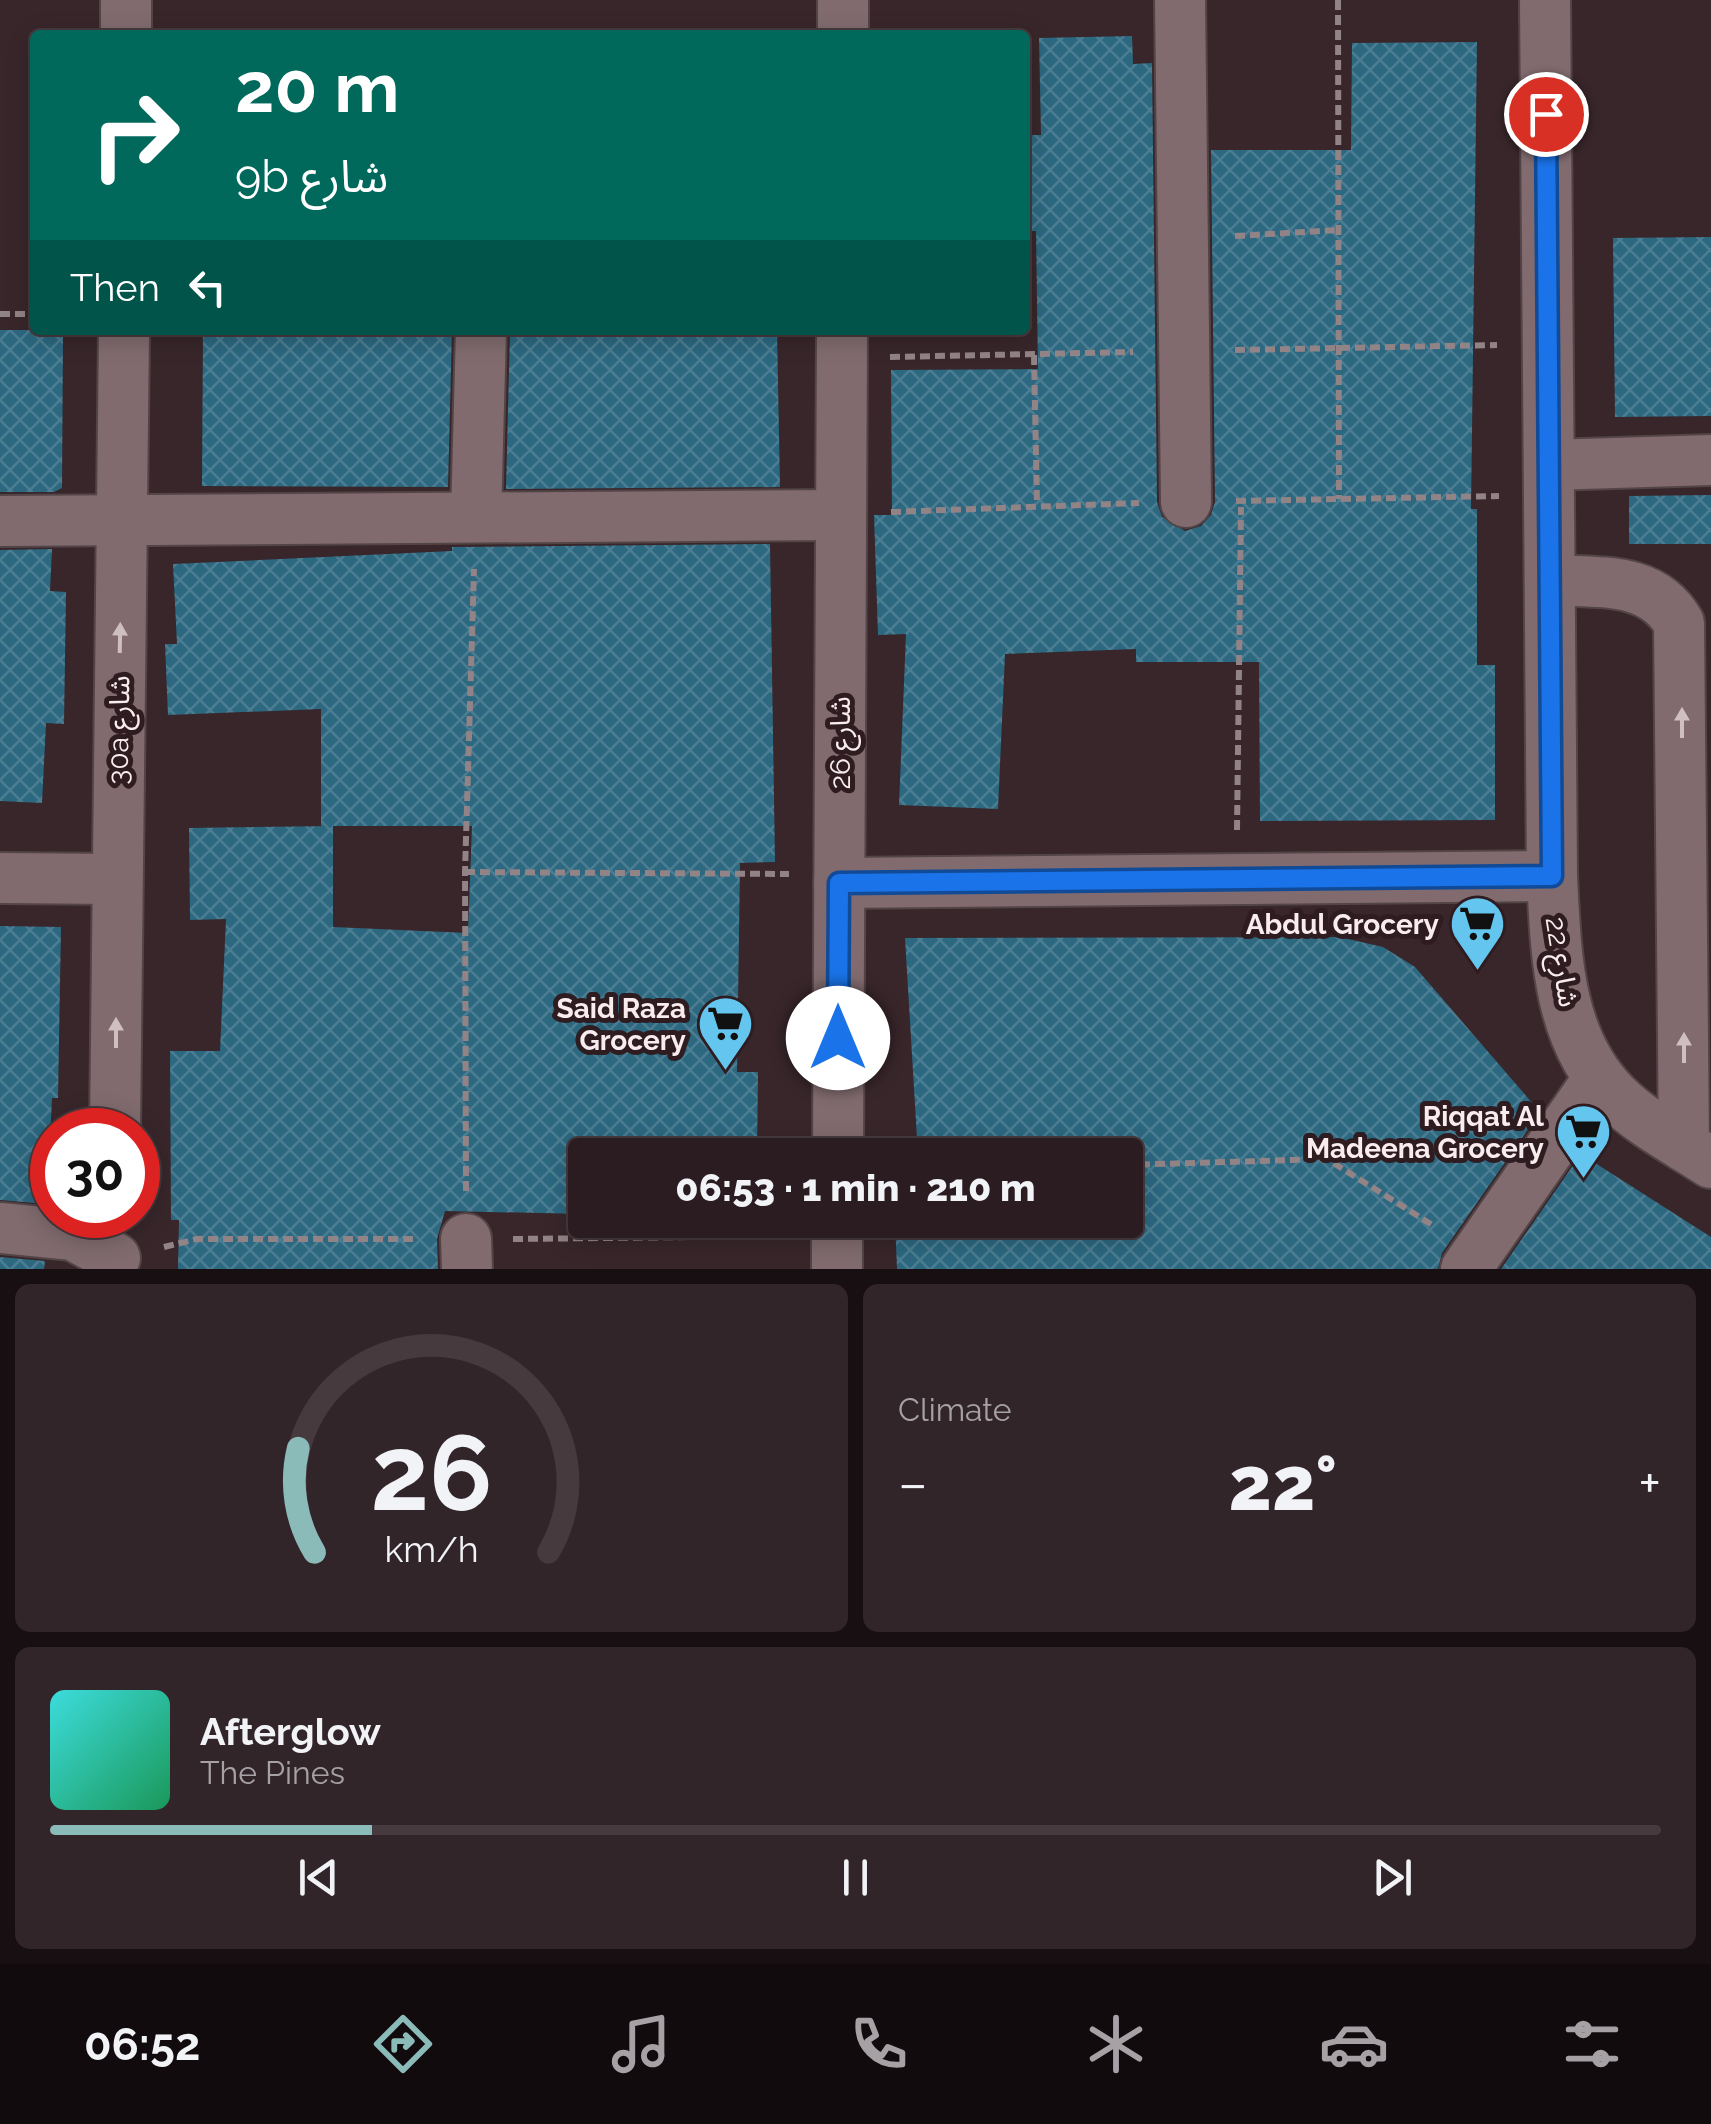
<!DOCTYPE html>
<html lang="en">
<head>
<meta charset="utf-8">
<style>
  body { margin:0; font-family:Raleway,"Noto Sans Arabic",sans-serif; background:#322529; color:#f1f3f6; height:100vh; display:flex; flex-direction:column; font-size:38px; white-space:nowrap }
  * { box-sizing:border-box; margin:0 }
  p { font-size:32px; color:#a5a1a5 }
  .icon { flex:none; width:55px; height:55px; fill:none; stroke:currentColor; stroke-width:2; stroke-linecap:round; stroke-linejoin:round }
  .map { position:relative; height:1269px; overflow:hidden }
  .details { display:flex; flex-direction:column; gap:15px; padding:15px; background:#170f12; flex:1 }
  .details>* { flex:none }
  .top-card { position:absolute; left:30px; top:30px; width:1000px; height:305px; border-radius:10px; box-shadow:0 5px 25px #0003,0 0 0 2px #463a3e; background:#00695c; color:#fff; overflow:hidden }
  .speed { position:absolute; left:30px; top:1108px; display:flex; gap:20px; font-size:50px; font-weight:700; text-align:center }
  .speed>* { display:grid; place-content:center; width:130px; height:130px; border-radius:50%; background:#2a1c20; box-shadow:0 5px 25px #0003,0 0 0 2px #463a3e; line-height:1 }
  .speed .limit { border:15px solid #d22; background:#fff; color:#111 }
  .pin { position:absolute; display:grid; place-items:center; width:85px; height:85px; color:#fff; margin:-42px; border:5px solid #fff; border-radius:50%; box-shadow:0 2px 10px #0007 }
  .me { position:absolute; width:110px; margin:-55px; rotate:0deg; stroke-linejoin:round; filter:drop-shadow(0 0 8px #0008) }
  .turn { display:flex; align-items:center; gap:35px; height:210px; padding:0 40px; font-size:45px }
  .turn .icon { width:130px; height:130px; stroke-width:2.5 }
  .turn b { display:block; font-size:70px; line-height:85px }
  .then { display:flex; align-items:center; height:95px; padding:0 40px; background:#0003; gap:20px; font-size:38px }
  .big { font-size:75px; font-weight:800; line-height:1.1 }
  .details .tile { flex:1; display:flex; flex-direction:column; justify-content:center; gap:15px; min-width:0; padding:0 35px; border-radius:15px; background:#322529 }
  .details .dial { align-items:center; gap:0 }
  .dial svg { height:260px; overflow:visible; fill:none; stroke:#463a3e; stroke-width:7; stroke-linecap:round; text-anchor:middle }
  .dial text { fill:#f1f3f6; stroke:none }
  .song { display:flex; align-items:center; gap:30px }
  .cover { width:120px; height:120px; border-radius:15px; background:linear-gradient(135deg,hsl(180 70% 55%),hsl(150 70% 35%)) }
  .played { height:10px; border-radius:5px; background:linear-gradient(90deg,#8bbbb9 20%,#463a3e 20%) }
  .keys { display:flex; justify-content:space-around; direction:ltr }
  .heat { display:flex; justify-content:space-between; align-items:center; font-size:55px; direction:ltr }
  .details .tiles { flex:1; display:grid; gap:15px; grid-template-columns:1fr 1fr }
  .tile:last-child { grid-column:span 2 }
  .trip { position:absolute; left:568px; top:1138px; width:575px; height:100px; border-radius:10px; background:#2a1c20; box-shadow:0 5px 25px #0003,0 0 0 2px #463a3e; font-weight:800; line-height:100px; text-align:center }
  .tabs { display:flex; height:160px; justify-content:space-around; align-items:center; background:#110b0d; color:#a5a1a5 }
  .tabs .icon { width:70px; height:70px }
  .tabs .on { color:#8bbbb9 }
  .tabs b { font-size:45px; color:#f1f3f6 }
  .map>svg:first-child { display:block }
  .building { fill:url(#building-cross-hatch) }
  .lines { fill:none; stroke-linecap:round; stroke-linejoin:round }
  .minor-casing { stroke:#534447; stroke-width:54 }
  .path { stroke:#928386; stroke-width:6; stroke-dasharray:10 5; stroke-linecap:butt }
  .minor { stroke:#816b6f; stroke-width:50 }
  .oneway { fill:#cfbfc2 }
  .route-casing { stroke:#114b97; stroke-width:25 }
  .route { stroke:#1a73e8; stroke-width:18 }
  .labels { text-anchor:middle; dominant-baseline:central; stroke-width:10; stroke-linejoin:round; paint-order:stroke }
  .street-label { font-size:28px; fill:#f9ecef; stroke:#2e1c20 }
  .poi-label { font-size:28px; font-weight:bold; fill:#f9ecef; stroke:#2e1c20; text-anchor:end }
</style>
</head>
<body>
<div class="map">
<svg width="1711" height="1269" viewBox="0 0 1711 1269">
  <defs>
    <pattern id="building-cross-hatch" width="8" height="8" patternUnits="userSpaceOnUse" patternTransform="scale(2.5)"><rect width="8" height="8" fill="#2c6880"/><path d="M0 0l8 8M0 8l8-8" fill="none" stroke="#4b7e92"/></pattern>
  </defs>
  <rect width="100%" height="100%" fill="#38262a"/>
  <g class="building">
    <polygon points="1132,36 1133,64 1152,63 1157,502 1162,517 1185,531 1201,526 1211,515 1215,502 1211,150 1351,150 1352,43 1477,42 1471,509 1477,509 1477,665 1495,665 1495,820 1260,821 1259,662 1136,662 1136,649 1005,654 998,809 899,805 906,634 878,635 874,515 892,515 891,370 1038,369 1036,231 1028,231 1026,135 1041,135 1039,38"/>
    <polygon points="1711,237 1711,416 1615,417 1613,238"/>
    <polygon points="0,330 63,330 62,488 54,492 0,492"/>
    <polygon points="203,330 452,330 448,487 202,486"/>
    <polygon points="510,330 777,330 780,487 506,489"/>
    <polygon points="1711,495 1711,544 1629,544 1629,496"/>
    <polygon points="770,544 775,862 740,863 737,1072 758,1072 757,1155 585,1155 585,1214 445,1211 437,1239 438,1269 178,1269 179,1220 171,1220 170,1051 220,1051 226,919 190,920 189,828 333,826 333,927 468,933 472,826 321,826 321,709 168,715 165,644 177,644 173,564 452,551 452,547"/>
    <polygon points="52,549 50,591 66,592 64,724 46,723 42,803 0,801 0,550"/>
    <polygon points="0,926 61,927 58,1098 52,1098 47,1204 0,1200"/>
    <polygon points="1339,937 1383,947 1415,967 1540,1112 1442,1253 1438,1269 897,1269 895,1220 1125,1220 1125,1155 918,1155 905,938"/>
    <polygon points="1581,1154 1711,1237 1711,1269 1501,1269"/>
    <polygon points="0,1257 45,1261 44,1269 0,1269"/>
  </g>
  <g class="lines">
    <defs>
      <g id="minor">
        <polyline points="1180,0 1186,502"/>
        <path d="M1545,0l7,876c4,77 5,162 63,220 27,27 64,46 96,67"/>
        <polyline points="126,35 126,0"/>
        <polyline points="843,35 843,0"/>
        <polyline points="1550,465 1711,460"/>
        <polyline points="476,517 481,330"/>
        <polyline points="0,521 841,515"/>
        <path d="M1551,580c49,3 101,-4 128,43l5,523"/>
        <polyline points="0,878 116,879"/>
        <polyline points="839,883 1552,876"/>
        <polyline points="115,1130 124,330"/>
        <polyline points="838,1155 842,330"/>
        <polyline points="0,1228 73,1235 115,1258"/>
        <polyline points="466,1239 467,1269"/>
        <polyline points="837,1269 837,1220"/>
        <polyline points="1466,1269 1599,1078"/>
      </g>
    </defs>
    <use href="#minor" class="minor-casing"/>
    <g class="path">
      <polyline points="1338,0 1339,499"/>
      <polyline points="1235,236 1339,230"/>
      <polyline points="0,314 35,314"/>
      <polyline points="1235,350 1497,345"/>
      <polyline points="1034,355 1037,505"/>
      <polyline points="890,357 1133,352"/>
      <polyline points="1236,501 1499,496"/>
      <polyline points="891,512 1139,503"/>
      <polyline points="1237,830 1241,507"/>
      <polyline points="465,872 789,874"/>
      <polyline points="1125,1165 1327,1159 1434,1226"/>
      <polyline points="466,1191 465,872 474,569"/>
      <polyline points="513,1239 786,1236"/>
      <polyline points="164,1247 197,1239 416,1239"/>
    </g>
    <use href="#minor" class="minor"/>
  </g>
  <defs><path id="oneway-solid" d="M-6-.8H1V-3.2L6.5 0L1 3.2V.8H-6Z" transform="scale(2.5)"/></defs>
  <g class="oneway">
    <use href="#oneway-solid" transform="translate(120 638) rotate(-89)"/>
    <use href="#oneway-solid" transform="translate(1682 723) rotate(-90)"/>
    <use href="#oneway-solid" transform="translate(116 1033) rotate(-90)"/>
    <use href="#oneway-solid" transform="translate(1684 1048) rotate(-90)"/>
  </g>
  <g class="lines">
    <defs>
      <polyline id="route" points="838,1038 839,883 1552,876 1546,114"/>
    </defs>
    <use href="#route" class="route-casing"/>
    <use href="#route" class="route"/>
  </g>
  <defs>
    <symbol id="supermarket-pin" viewBox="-11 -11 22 30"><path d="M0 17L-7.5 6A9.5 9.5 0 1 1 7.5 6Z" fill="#64c5ee" stroke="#2e1c20"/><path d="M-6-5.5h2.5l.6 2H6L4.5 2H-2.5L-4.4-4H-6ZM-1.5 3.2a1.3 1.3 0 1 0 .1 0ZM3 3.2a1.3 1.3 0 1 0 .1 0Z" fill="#111"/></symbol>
  </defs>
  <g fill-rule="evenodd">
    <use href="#supermarket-pin" x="1446" y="892" width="63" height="86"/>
    <use href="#supermarket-pin" x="694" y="992" width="63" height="86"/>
    <use href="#supermarket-pin" x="1552" y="1100" width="63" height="86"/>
  </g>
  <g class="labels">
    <g class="street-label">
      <text transform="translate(119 730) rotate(-89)">30a شارع</text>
      <text transform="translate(840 743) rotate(-90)">شارع 26</text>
      <text transform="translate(1562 962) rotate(81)">شارع 22</text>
    </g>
    <g class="poi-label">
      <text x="1439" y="924">Abdul Grocery</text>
      <text x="686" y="1008">Said Raza<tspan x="686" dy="32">Grocery</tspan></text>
      <text x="1544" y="1116">Riqqat Al<tspan x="1544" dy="32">Madeena Grocery</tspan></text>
    </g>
  </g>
</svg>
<div class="speed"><div class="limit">30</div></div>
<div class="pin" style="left:1546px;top:114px;background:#d93025"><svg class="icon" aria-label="arrive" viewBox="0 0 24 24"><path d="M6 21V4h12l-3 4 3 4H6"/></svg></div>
<svg class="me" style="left:838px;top:1038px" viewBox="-20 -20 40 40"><circle r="19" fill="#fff"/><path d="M0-13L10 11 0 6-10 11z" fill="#1a73e8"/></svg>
<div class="trip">06:53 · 1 min · 210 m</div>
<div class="top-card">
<div class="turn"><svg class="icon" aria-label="right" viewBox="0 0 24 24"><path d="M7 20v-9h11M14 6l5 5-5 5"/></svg><div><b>20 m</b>9b شارع</div></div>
<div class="then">Then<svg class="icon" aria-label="left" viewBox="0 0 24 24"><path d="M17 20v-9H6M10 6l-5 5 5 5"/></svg></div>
</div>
</div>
<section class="details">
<div class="tiles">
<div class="tile dial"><svg viewBox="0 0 100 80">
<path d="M14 69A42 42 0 1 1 86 69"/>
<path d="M14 69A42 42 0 0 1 9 37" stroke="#8bbbb9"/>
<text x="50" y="56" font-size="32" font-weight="700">26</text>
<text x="50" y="72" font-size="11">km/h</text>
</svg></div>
<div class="tile"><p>Climate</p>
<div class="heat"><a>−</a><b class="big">22°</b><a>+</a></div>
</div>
<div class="tile">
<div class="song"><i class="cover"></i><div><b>Afterglow</b><p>The Pines</p></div></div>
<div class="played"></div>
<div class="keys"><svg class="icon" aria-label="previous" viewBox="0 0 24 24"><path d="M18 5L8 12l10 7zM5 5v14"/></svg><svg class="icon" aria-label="pause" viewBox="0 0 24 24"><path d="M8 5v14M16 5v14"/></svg><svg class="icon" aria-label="next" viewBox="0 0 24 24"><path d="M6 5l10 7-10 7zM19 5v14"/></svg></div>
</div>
</div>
</section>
<nav class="tabs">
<b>06:52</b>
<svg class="icon on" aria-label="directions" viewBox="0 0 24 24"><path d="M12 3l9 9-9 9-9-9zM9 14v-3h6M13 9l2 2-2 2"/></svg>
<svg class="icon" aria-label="music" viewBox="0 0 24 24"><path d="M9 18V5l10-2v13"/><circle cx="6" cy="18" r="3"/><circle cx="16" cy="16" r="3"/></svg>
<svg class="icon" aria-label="phone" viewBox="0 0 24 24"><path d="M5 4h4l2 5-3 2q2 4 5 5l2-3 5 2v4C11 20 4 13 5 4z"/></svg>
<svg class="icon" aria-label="climate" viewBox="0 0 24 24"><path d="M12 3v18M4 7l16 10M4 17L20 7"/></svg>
<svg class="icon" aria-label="car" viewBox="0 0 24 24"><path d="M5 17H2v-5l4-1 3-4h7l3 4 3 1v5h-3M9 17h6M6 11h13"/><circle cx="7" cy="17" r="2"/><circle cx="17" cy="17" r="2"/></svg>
<svg class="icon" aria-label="filters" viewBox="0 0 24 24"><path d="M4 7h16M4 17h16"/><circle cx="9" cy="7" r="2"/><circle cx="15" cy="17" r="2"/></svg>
</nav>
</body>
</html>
